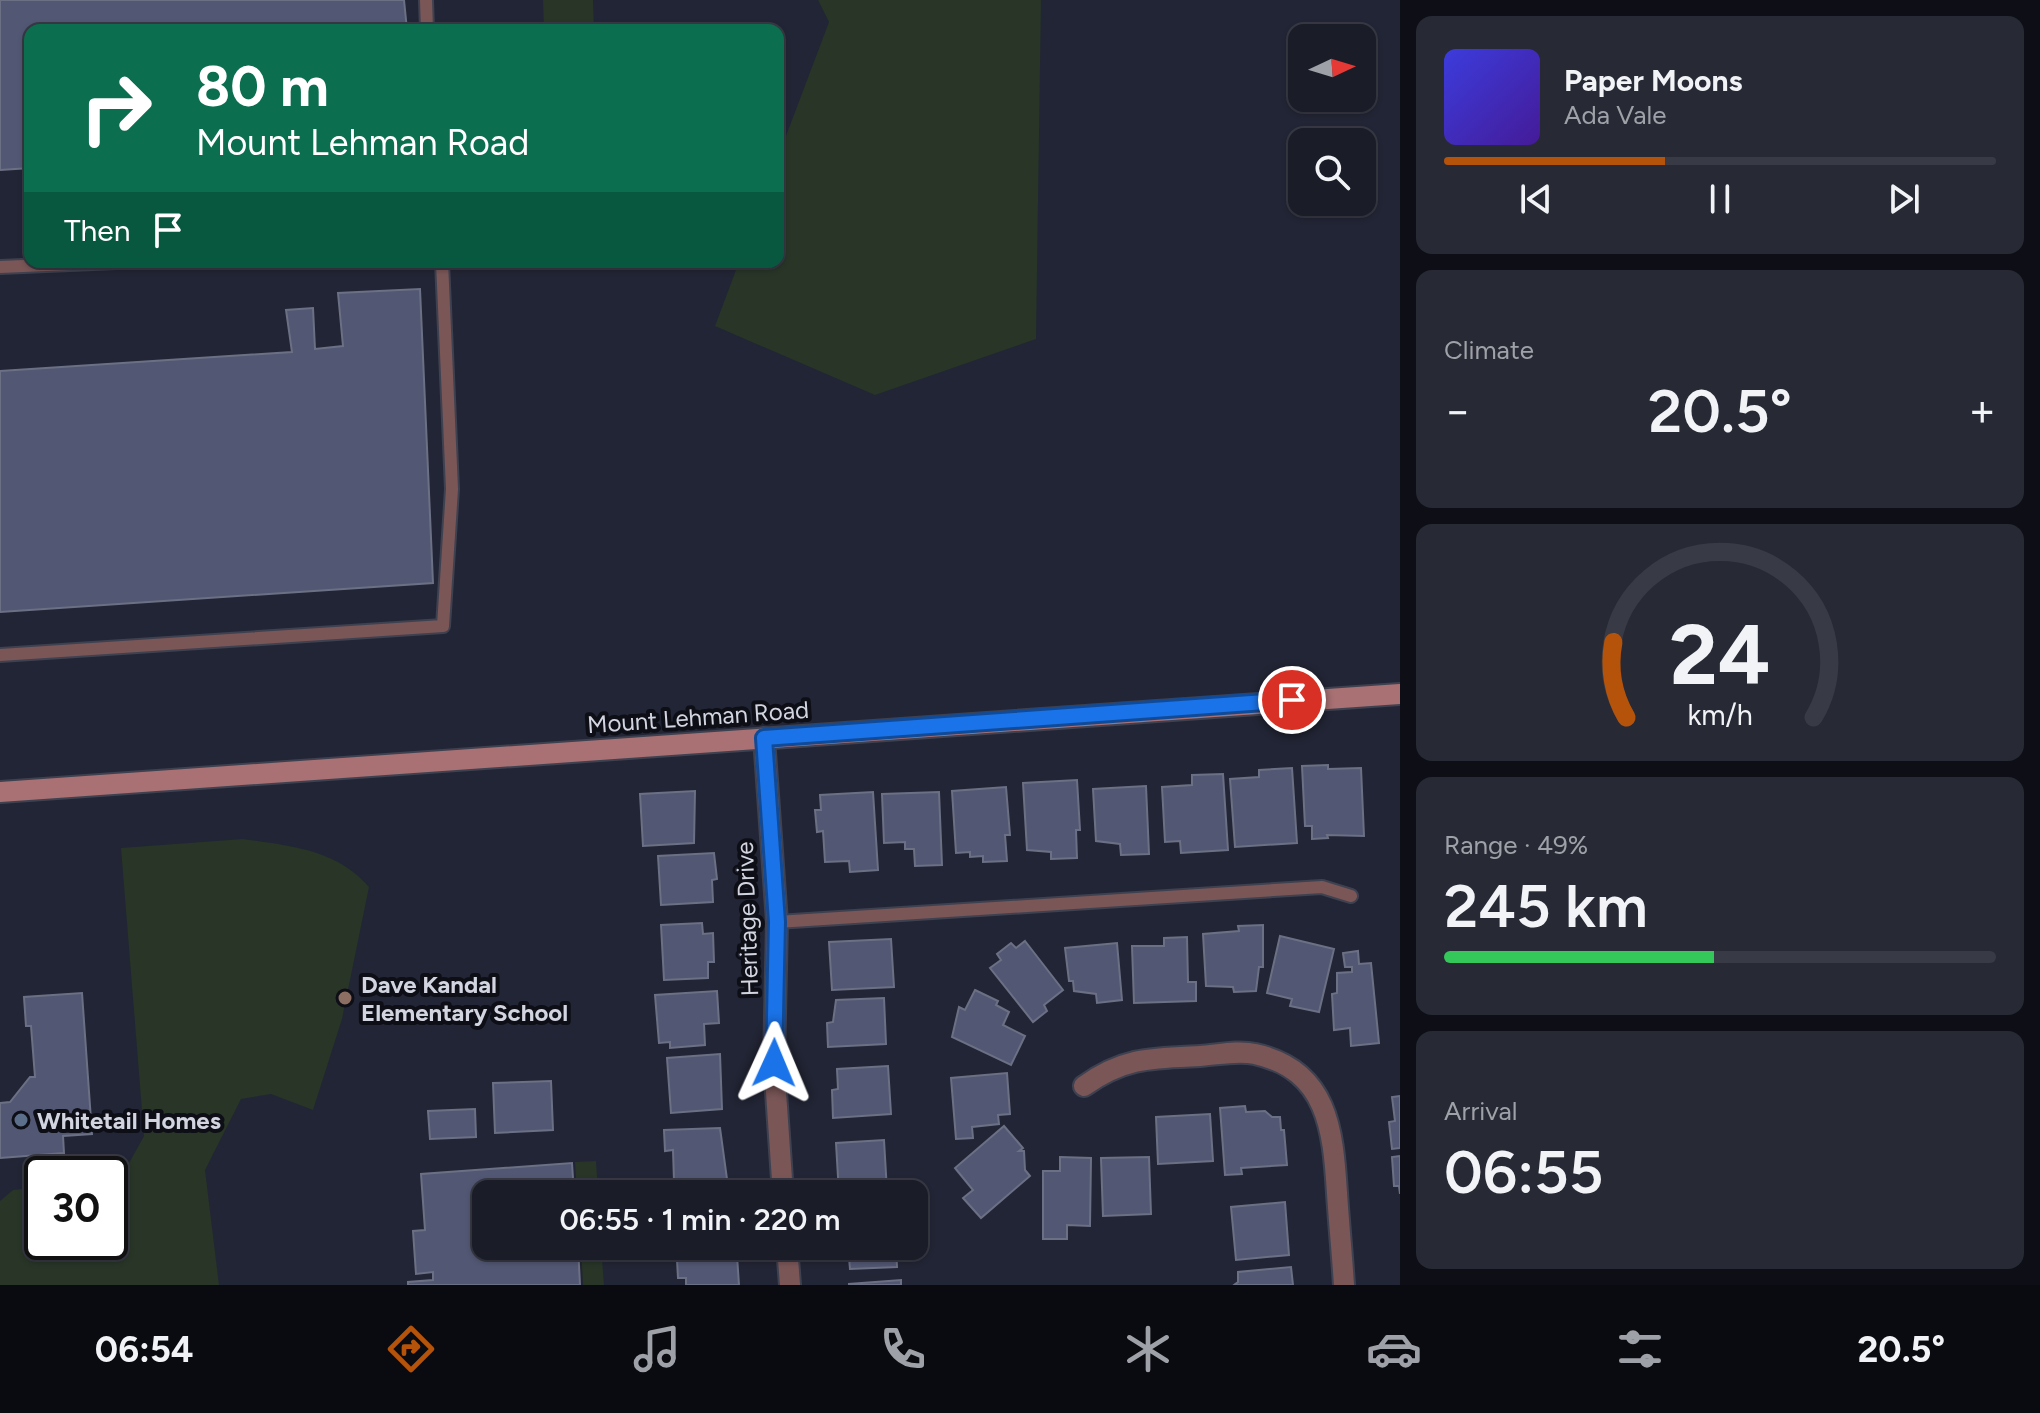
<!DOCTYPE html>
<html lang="en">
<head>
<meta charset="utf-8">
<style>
  body { margin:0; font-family:Figtree,sans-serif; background:#272934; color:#f1f3f6; height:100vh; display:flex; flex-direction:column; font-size:30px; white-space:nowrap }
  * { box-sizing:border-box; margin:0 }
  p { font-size:26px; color:#9fa1a8 }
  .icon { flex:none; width:44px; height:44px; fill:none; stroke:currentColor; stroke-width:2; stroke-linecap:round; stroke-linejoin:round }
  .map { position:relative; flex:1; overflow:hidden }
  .sheet { display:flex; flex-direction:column; gap:16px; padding:16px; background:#0e0f16; width:640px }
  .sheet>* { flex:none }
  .hud { position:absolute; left:24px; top:24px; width:760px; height:244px; border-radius:16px; box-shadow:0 2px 6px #0004,0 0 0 2px #383a45; background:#0b6e4f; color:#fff; overflow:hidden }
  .needle { width:52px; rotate:86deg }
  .tools { position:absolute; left:1288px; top:24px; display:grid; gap:16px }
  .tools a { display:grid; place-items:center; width:88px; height:88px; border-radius:16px; background:#1a1c28; box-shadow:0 2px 6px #0004,0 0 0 2px #383a45; font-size:40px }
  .speed { position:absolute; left:24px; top:1156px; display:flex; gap:16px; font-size:40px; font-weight:700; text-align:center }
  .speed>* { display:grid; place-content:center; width:104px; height:104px; border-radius:50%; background:#1a1c28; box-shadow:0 2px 6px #0004,0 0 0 2px #383a45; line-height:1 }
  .speed .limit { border:4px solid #111; border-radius:12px; background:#fff; color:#111 }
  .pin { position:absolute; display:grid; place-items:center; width:68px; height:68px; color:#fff; margin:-34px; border:4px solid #fff; border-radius:50%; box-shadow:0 2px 8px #0007 }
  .me { position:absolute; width:88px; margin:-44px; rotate:1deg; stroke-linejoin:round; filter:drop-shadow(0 0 6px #0008) }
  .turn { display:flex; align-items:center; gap:28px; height:168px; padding:0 40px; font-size:36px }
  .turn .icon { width:104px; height:104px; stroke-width:2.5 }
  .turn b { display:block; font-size:56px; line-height:68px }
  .then { display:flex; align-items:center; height:76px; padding:0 40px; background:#0003; gap:16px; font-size:30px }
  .big { font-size:60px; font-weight:600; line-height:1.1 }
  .sheet .tile { flex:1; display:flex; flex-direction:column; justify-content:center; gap:12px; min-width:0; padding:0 28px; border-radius:16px; background:#272934 }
  .sheet .dial { align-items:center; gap:0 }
  .dial svg { height:208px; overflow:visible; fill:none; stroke:#383a45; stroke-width:7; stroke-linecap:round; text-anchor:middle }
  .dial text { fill:#f1f3f6; stroke:none }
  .song { display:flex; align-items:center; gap:24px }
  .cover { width:96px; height:96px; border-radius:12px; background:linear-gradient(135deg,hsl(240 70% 55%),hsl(260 70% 35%)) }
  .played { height:8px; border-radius:4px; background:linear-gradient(90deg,#b45309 40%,#383a45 40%) }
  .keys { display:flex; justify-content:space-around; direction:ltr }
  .heat { display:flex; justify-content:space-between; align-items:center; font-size:44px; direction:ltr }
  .charge { height:12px; border-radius:6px; background:linear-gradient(90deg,#34c759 49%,#383a45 0) }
  .trip { position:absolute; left:472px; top:1180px; width:456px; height:80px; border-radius:16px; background:#1a1c28; box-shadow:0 2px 6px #0004,0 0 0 2px #383a45; font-weight:600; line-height:80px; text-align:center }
  .tabs { display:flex; height:128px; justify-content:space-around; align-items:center; background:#0a0b10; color:#9fa1a8 }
  .tabs .icon { width:56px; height:56px }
  .tabs .selected { color:#b45309 }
  .tabs b { font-size:36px; color:#f1f3f6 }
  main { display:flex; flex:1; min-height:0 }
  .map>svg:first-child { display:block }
  .green { fill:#283527 }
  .building { fill:#525773; stroke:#6c7084; stroke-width:2 }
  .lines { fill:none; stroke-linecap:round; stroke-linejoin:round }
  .lane-casing { stroke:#3e4150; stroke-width:16 }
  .street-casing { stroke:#3e4150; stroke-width:24 }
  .secondary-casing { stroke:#3e4150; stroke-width:24 }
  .lane { stroke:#7a5657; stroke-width:12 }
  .street { stroke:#7a5657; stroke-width:20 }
  .secondary { stroke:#a97173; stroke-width:20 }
  .route-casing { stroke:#114b97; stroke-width:20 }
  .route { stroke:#1a73e8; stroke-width:14 }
  .education-dot { fill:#8d6e63; stroke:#0d0e16; stroke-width:3 }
  .service-dot { fill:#5c6f8a; stroke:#0d0e16; stroke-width:3 }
  .labels { text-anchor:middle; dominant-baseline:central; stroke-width:8; stroke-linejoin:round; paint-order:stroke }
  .street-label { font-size:24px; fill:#d2d4df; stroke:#0d0e16 }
  .poi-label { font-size:24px; font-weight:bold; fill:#d2d4df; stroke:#0d0e16; text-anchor:start }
</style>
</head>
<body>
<main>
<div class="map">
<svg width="1400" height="1285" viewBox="0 0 1400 1285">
  <rect width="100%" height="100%" fill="#222535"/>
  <g class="green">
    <polygon points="543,0 593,0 594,30 544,30"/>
    <polygon points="818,0 1041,0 1036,339 875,395 715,326 739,262 778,262 778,157 829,22"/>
    <path d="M243,839c47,7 93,10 126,48l-27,132 -29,91 -42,-16 -30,5 -36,71 14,115h-219v-84l13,-11 29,-3v55h68v-60l9,-1 25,-45 -23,-288z"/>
    <polygon points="596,1161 598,1194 577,1194 575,1162"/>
    <polygon points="581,1246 601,1246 604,1285 583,1285"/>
  </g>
  <g class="building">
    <polygon points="0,0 404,0 407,30 30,30 30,168 0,170"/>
    <polygon points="420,289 433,583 0,612 0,371 292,352 286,310 313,308 315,349 343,346 338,293"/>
    <polygon points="1328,765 1328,769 1361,768 1364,836 1327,835 1328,838 1312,839 1312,826 1305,826 1302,766"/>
    <polygon points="1292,768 1297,843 1235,847 1230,779 1259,777 1259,770"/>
    <polygon points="1223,774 1228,850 1181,853 1180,841 1165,842 1162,787 1192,785 1192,775"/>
    <polygon points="1077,780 1080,830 1076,830 1077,858 1051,859 1051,852 1027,850 1023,783"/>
    <polygon points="1146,786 1149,854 1121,855 1120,844 1096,841 1093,789"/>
    <polygon points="1006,787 1010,835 1005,835 1007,861 983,862 983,856 970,857 970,852 956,853 952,791"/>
    <polygon points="695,791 694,843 643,846 640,794"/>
    <polygon points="873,792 878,870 850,872 849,861 825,862 823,831 817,832 815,810 821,810 820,795"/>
    <polygon points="939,792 942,865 915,866 914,849 905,849 905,842 884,843 882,794"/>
    <polygon points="714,853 717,879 712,880 713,902 661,905 658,856"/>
    <polygon points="702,923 703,934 713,933 714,962 708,962 708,978 664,980 661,925"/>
    <polygon points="1263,925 1263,967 1259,967 1256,991 1234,992 1233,987 1206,986 1203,934 1239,931 1238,926"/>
    <polygon points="1280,936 1334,949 1319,1012 1290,1006 1292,999 1267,993"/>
    <polygon points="1187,937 1188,982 1196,982 1196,1001 1134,1003 1132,946 1164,946 1164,938"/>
    <polygon points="891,939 894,987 832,990 829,942"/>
    <polygon points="1025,941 1063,990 1044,1005 1047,1011 1033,1022 990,968 1001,960 997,954 1011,943 1016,948"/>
    <polygon points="1117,943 1122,1000 1097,1003 1096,994 1074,991 1073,981 1069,981 1065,948"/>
    <polygon points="1358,951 1359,964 1371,963 1379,1043 1351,1046 1350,1028 1334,1030 1332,994 1337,993 1337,973 1352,972 1352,967 1345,967 1343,953"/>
    <polygon points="975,990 998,1001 996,1005 1009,1012 1003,1025 1025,1036 1011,1065 952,1037 959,1007 965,1010"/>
    <polygon points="717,991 719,1023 704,1024 705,1045 670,1048 670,1042 659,1043 655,995"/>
    <polygon points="82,993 92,1134 63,1136 64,1153 0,1158 0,1103 10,1102 30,1077 35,1077 31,1026 26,1026 24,997"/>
    <polygon points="884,998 886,1044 828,1047 827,1023 833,1022 836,1000"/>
    <polygon points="720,1054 722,1109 671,1113 667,1058"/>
    <polygon points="888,1066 891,1114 833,1118 832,1090 838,1089 837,1069"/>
    <polygon points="1007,1073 1010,1114 998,1115 999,1124 972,1127 973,1138 956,1139 951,1078"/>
    <polygon points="551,1081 553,1130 495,1133 493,1083"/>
    <polygon points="1400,1096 1400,1148 1392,1149 1389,1122 1395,1121 1392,1097"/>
    <polygon points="1245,1106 1246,1112 1265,1111 1272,1117 1280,1117 1281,1130 1284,1130 1287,1165 1241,1168 1242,1174 1225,1175 1220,1108"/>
    <polygon points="475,1109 476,1137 430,1139 428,1111"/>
    <polygon points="1210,1114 1213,1161 1158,1164 1156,1117"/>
    <polygon points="1004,1126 1023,1148 1019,1151 1024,1151 1025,1170 1030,1176 981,1218 963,1198 973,1190 955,1168"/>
    <polygon points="720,1128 727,1179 674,1181 673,1150 665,1151 664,1130"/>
    <polygon points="884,1140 887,1191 839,1194 836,1143"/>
    <polygon points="1400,1156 1400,1194 1399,1186 1394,1186 1392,1157"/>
    <polygon points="1060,1157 1091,1158 1090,1226 1067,1225 1067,1239 1043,1239 1043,1171 1060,1171"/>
    <polygon points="1149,1157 1151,1214 1103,1216 1101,1158"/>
    <polygon points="572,1163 574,1194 486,1194 486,1246 578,1246 580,1285 408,1285 408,1282 433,1280 433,1272 416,1274 413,1231 425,1230 421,1174"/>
    <polygon points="727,1191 727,1194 679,1194"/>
    <polygon points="1285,1202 1289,1255 1236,1260 1231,1207"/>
    <polygon points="680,1246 725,1246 725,1250 680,1252"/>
    <polygon points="842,1246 896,1246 897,1267 850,1269 849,1258 842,1258"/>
    <polygon points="737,1256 739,1285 686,1285 686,1278 678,1278 677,1260"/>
    <polygon points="1291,1267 1293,1285 1234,1285 1238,1282 1238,1272"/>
    <polygon points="901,1280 901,1285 849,1285 849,1284"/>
  </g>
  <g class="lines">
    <defs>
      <g id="lane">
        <polyline points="426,0 427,30"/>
        <polyline points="0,267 117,262"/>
        <polyline points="0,655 443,626 452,489 442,262"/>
        <polyline points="777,922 1322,887 1351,896"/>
      </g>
      <g id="street">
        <polyline points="764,738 777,922 774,1063 783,1194"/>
        <path d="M1084,1086c40,-29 69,-28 116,-30 17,-1 38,-6 55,-2 73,16 78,76 82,139 2,31 5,61 7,92"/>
        <polyline points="787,1246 790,1285"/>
      </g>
      <polyline id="secondary" points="0,792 1400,694"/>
    </defs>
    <use href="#lane" class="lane-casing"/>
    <use href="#street" class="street-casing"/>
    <use href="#secondary" class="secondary-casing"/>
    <use href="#lane" class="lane"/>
    <use href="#street" class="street"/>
    <use href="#secondary" class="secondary"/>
  </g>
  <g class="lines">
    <defs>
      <polyline id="route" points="774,1063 777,922 764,738 1292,700"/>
    </defs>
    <use href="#route" class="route-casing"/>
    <use href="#route" class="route"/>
  </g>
  <circle class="education-dot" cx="345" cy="998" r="8"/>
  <circle class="service-dot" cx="21" cy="1120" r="8"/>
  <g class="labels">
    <g class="street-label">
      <text transform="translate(698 717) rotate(-4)">Mount Lehman Road</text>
      <text transform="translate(747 919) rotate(-92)">Heritage Drive</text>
    </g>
    <g class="poi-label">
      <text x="361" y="984">Dave Kandal<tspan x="361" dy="28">Elementary School</tspan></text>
      <text x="37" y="1120">Whitetail Homes</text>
    </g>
  </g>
</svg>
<div class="tools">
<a><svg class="needle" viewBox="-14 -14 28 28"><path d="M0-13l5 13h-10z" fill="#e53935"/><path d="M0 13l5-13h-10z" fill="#9fa1a8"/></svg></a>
<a><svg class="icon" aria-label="search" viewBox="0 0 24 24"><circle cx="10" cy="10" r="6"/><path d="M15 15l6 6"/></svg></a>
</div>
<div class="speed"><div class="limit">30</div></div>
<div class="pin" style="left:1292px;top:700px;background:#d93025"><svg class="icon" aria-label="arrive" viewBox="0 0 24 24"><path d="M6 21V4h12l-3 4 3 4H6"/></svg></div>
<svg class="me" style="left:774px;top:1063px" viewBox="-20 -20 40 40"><path d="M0-17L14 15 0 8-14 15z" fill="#1a73e8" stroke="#fff" stroke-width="4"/></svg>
<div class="trip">06:55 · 1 min · 220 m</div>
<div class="hud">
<div class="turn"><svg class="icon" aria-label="right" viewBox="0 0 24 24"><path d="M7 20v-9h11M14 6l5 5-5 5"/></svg><div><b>80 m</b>Mount Lehman Road</div></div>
<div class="then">Then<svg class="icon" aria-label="arrive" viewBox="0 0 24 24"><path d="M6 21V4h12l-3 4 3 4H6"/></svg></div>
</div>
</div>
<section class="sheet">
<div class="tile">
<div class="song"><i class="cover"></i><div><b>Paper Moons</b><p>Ada Vale</p></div></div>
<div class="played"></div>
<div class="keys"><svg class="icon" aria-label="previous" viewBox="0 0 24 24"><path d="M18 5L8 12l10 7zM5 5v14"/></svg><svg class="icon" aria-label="pause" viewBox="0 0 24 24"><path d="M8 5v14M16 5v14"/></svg><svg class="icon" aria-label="next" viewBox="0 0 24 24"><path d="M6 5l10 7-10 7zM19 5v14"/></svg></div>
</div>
<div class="tile"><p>Climate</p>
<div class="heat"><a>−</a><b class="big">20.5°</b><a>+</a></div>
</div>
<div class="tile dial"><svg viewBox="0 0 100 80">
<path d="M14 69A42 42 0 1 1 86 69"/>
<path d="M14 69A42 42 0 0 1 9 40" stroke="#b45309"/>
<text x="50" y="56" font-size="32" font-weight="700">24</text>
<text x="50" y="72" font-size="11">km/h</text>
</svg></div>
<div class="tile"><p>Range · 49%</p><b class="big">245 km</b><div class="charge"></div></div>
<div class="tile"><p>Arrival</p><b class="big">06:55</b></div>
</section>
</main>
<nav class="tabs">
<b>06:54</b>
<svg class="icon selected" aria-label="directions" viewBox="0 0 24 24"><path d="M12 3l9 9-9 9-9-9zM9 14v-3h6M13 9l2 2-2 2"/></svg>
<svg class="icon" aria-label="music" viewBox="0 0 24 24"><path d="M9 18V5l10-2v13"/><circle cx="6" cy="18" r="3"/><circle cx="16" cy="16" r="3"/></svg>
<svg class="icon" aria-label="phone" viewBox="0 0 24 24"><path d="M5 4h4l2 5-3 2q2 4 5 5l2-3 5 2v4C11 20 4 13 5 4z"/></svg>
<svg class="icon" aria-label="climate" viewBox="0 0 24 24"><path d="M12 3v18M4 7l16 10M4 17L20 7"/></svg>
<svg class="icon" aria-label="car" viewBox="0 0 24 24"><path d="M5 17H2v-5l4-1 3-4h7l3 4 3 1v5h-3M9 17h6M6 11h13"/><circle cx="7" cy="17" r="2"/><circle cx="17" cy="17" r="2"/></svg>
<svg class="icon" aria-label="filters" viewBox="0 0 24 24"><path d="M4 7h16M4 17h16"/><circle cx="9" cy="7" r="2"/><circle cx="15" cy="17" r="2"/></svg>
<b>20.5°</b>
</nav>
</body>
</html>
